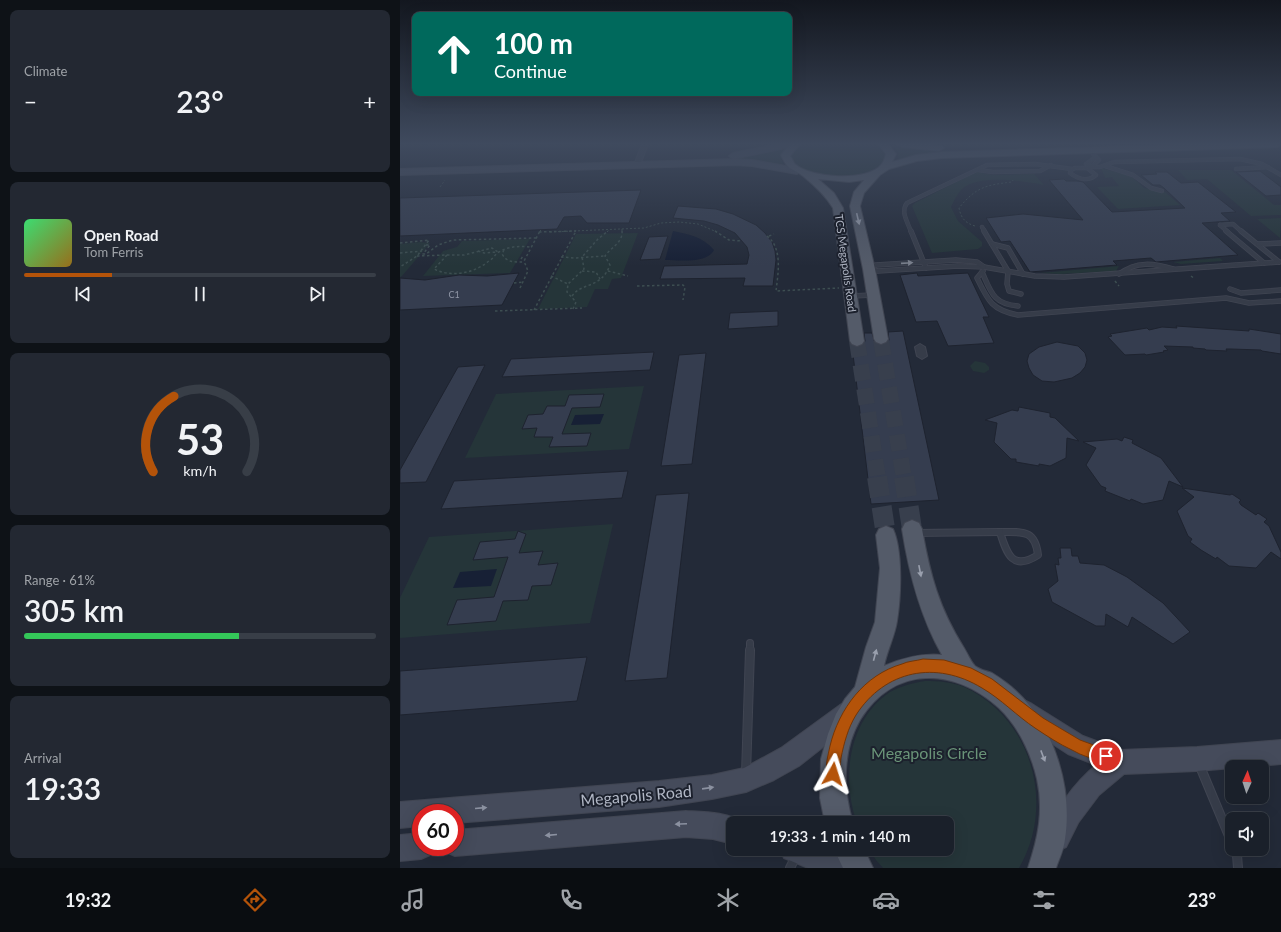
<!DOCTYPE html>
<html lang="en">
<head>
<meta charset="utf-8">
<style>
  body { margin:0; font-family:Lato,sans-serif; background:#232832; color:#f1f3f6; height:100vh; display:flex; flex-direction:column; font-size:15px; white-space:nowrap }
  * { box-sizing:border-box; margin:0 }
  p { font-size:13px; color:#9fa3a8 }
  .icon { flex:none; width:22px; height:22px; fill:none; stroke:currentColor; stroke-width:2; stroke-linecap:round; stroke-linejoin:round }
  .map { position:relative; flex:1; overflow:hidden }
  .drawer { display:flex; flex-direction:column; gap:10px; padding:10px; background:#0e1217; width:400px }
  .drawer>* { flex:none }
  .top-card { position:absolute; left:12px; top:12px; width:380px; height:84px; border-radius:8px; box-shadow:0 4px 16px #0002,0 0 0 1px #383e47; background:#00695c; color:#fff; overflow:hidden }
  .needle { width:26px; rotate:3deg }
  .tools { position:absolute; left:825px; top:760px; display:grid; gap:8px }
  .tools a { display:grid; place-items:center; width:44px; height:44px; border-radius:8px; background:#1a202a; box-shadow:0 4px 16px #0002,0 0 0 1px #383e47; font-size:20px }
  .speed { position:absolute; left:12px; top:804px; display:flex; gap:8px; font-size:20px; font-weight:700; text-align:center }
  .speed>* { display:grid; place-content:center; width:52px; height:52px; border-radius:50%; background:#1a202a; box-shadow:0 4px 16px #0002,0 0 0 1px #383e47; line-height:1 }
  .speed .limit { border:6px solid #d22; background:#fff; color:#111 }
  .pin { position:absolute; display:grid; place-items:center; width:34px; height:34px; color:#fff; margin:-17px; border:2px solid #fff; border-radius:50%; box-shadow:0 1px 4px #0007 }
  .me { position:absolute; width:44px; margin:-22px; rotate:6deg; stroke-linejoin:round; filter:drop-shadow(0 0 3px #0008) }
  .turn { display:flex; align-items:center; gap:14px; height:84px; padding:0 16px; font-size:18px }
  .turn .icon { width:52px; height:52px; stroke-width:2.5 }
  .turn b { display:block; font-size:28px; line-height:34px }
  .big { font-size:30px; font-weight:600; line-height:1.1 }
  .drawer .tile { flex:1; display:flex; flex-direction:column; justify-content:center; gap:6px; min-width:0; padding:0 14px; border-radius:8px; background:#232832 }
  .drawer .dial { align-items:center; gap:0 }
  .dial svg { height:104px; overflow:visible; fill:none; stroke:#383e47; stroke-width:7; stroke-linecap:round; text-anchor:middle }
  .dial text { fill:#f1f3f6; stroke:none }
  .song { display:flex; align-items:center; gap:12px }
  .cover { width:48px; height:48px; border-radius:6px; background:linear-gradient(135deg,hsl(140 70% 55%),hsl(40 70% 35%)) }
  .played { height:4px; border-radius:2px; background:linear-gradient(90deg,#b45309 25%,#383e47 25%) }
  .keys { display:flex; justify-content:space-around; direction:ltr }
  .heat { display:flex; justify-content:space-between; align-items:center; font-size:22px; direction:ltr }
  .charge { height:6px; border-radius:3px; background:linear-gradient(90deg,#34c759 61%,#383e47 0) }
  .trip { position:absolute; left:326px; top:816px; width:228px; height:40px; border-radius:8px; background:#1a202a; box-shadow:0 4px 16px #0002,0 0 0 1px #383e47; font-weight:600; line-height:40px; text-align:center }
  .tab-bar { display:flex; height:64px; justify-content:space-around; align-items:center; background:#0a0d11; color:#9fa3a8 }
  .tab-bar .icon { width:28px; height:28px }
  .tab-bar .active { color:#b45309 }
  .tab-bar b { font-size:18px; color:#f1f3f6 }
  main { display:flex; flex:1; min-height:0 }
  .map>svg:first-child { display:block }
  .green { fill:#253539 }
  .water { fill:#172035 }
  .building { fill:#353d4f; stroke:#1e232f }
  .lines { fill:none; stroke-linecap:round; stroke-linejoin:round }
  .primary-tunnel-far2 { stroke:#383f4d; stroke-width:13; stroke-dasharray:13 6; stroke-linecap:butt }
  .primary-tunnel-far1 { stroke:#383f4d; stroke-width:16; stroke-dasharray:16 8; stroke-linecap:butt }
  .primary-tunnel { stroke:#383f4d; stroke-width:20; stroke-dasharray:20 10; stroke-linecap:butt }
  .lane-far3-casing { stroke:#404552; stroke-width:4.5 }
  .lane-far2-casing { stroke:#404552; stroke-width:5.5 }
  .lane-far1-casing { stroke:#404552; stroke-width:8 }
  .lane-casing { stroke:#404552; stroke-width:10 }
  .street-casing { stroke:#404552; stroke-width:2 }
  .secondary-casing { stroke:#404552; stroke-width:2 }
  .primary-casing { stroke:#404552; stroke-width:2 }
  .path-far1 { stroke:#3d4e51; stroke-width:1; stroke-dasharray:2 2; stroke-linecap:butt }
  .path { stroke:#3d4e51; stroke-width:1.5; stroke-dasharray:2.5 2.5; stroke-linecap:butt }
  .lane-far3 { stroke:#363c49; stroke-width:3.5 }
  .lane-far2 { stroke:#363c49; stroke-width:4 }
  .lane-far1 { stroke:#363c49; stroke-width:6 }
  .lane { stroke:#363c49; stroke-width:8 }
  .street { fill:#363c49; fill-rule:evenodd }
  .secondary { fill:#454b5b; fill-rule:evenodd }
  .primary { fill:#545b69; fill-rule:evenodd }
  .oneway { fill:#9aa0ae }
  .oneway2 { fill:#7a808d }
  .oneway3 { fill:#8b91a0 }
  .route { fill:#b45309; stroke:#753606 }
  .labels { text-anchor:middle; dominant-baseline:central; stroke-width:4; stroke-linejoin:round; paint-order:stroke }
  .far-number-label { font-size:9px; fill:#9096a6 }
  .far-street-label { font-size:11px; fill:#b1b7c5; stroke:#1c212d }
  .near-park-label { font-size:16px; fill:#6a9478; stroke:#1c212d }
  .near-street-label { font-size:16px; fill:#b1b7c5; stroke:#1c212d }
</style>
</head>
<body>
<main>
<section class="drawer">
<div class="tile"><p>Climate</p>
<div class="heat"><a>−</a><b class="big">23°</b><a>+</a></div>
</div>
<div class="tile">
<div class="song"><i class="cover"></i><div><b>Open Road</b><p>Tom Ferris</p></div></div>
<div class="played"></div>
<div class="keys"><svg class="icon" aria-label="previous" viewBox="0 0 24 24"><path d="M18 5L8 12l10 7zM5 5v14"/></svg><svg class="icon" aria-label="pause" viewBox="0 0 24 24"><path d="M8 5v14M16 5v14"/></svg><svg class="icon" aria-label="next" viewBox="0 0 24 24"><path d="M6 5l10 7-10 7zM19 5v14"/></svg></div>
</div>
<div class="tile dial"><svg viewBox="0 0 100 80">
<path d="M14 69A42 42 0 1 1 86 69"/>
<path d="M14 69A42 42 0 0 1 30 11" stroke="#b45309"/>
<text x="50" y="56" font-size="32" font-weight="700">53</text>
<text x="50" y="72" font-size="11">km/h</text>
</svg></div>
<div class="tile"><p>Range · 61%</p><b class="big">305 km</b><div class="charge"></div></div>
<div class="tile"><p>Arrival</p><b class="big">19:33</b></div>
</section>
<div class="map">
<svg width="881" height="868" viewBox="0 0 881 868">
  <rect width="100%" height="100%" fill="#232a38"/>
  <g class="green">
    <path d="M401,144h75l8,6 2,8c-14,25 -77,23 -94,3v-9z"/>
    <polygon points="492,145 541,151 498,161 498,153"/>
    <polygon points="384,149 381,158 384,166 336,159"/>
    <polygon points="701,168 731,176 744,188 765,192 780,205 718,209 697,187 719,186 712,177 705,178"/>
    <polygon points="778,170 831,170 874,205 881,205 881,215 851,216 807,179 787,180"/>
    <path d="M576,172l17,3 41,-1 10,11c-21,-4 -65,-11 -82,4 -5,5 -8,12 -11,18l7,14 24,21v4l-4,3 -46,4 -20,-47 3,-3z"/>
    <polygon points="881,218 880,238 857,219"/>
    <polygon points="238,233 221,278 212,279 208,289 195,289 187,307 138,309 176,234"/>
    <polygon points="130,239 110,273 23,276 43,251 57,247 62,241"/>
    <polygon points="20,242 30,243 2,276 0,277 0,244"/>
    <polygon points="820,258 823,261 781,264 773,262"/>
    <polygon points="719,266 716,271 660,274 640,273"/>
    <polygon points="575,361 585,363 589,367 589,370 584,373 573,371 570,366"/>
    <polygon points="244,386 229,449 65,458 96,394"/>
    <polygon points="213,524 190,623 0,638 0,598 29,537"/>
    <path d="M525,681c14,0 27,1 39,6 68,31 92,118 55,181h-136l-7,-8 -7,-11h78v-26h-90c-16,-44 -9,-103 33,-131 11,-6 23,-9 35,-11z"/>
  </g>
  <g class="water">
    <path d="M273,231c16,3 30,6 41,19 -7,14 -35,10 -49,10z"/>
    <polygon points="204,414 200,424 171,425 175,415"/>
    <polygon points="97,569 91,586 53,588 60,572"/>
  </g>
  <g class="building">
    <polygon points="860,171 881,187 881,195 866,196 836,172"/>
    <polygon points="755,172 767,172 781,183 798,182 836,212 821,213 830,221 802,223 838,255 756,262 751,258 713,261 717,265 630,272 610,241 601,242 586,218 623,214 683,220 649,180 664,179 666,181 677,181 683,182 712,212 785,208 764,188 760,185 753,185 741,175 757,174"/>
    <polygon points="241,190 229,223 187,223 181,216 164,217 157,229 0,236 0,198"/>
    <polygon points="278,206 316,209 333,214 356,225 365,233 372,242 375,251 376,260 373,286 343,286 345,278 260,279 264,266 347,264 349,255 347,247 335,233 318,225 304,221 273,218"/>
    <polygon points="268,236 260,259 240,260 249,237"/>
    <polygon points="119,273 102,305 0,310 0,278 25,280 59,275 87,276"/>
    <polygon points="517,273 518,276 568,273 589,317 583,317 594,343 548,346 537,321 516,322 500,275"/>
    <polygon points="378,311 378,326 328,329 330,313"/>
    <polygon points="776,326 849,331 849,329 881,334 881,354 862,351 861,350 831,349 826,349 827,351 806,350 805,349 793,348 793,347 764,346 768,350 763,351 764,352 746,355 745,354 725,355 708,337 712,336 710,334 747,328 749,330 762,327 777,328"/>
    <polygon points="503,331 539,500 471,504 452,346 458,347 463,345 465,341 464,333 472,333 475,343 482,345 487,343 489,340 488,332"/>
    <polygon points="657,342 678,346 685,353 687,360 685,367 680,373 672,378 654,382 642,381 633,375 629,368 627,361 629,354 639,347"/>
    <polygon points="254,352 250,370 102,377 111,359"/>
    <polygon points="306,353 292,464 261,466 279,355"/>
    <polygon points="85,365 26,482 0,483 0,470 58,367"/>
    <polygon points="204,394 200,407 172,408 162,434 191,433 187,446 149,447 153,437 134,437 137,428 122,429 128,415 143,414 147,406 165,406 169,395"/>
    <polygon points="619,407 650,413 650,417 655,418 679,441 667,438 666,458 650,466 639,464 639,466 616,462 616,459 611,459 594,442 597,423 585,420 612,410 618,411"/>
    <polygon points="724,437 733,440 732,443 761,458 783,487 769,481 763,500 743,504 731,499 730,501 705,491 706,488 701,486 686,465 696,448 683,442 717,439 722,441"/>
    <polygon points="228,471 222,498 41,509 54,481"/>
    <polygon points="782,488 830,495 832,494 841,500 839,502 841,505 856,515 858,513 867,519 864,522 869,526 881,552 881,559 871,552 856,568 829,566 817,557 816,559 801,550 790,542 792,539 788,536 777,511 794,497"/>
    <polygon points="289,493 267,678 225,681 256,495"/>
    <polygon points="118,531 126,534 119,553 143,551 138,565 158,563 151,585 132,586 128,600 103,601 96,621 47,625 57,600 94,597 108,557 73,560 80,542 115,539"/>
    <polygon points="660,548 671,548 672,556 678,556 680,563 704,565 727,577 763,603 790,632 773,644 732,617 728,627 706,614 705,626 696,626 652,602 648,589 658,581 655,564 659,565 658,558 661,558"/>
    <polygon points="187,657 177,701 0,715 0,671"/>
  </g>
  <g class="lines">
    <polyline class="primary-tunnel-far2" points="481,339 481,341"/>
    <g class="primary-tunnel-far1">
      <polyline points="481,340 504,478"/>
      <polyline points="457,341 478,478"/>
    </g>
    <g class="primary-tunnel">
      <polyline points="477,477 486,535"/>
      <polyline points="504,477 512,529"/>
    </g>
    <defs>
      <g id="lane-far3">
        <polyline points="696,157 686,164 693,167 700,167 714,162 840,159 862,164 881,175"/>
        <polyline points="705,166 733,175 751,188 762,191"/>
        <polyline points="691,167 699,160 693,154"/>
        <path d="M675,168h12l9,7c-8,7 -18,4 -26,-2l1,-3z"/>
        <polyline points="836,169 868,167"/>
        <polyline points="578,170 593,172 640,171 651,165"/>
        <polyline points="820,225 833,224 842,232"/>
        <polyline points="820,225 828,232"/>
        <polyline points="582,227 585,232"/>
        <path d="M511,232c-3,-10 -11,-20 -4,-29l80,-38 48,-1 37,5"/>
      </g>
      <g id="lane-far2">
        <polyline points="511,231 526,268"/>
        <polyline points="584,231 608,271 607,284 609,291 621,294"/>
        <polyline points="826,231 864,263"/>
        <polyline points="841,231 879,262"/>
        <polyline points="592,244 608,248 623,274"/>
        <polyline points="858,244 881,243"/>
        <polyline points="469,269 478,271 558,266 584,267 635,276 664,277 879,262"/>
        <polyline points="469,269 476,265 556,260 577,262 584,267"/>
        <path d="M583,271l-1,1c9,20 11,32 36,34"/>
        <path d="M582,272l-5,6c11,23 15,32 41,37l208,-17 23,5 32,-2"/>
        <path d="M719,274c18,-13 34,-11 54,-5"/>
        <polyline points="830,289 841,293 881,290"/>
        <polyline points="451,296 473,295"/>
      </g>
      <g id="lane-far1">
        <path d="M600,532c22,0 35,-3 38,23 -25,16 -31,0 -38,-23z"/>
        <polyline points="515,533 600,532"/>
        <polyline points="350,651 350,643"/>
      </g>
      <g id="lane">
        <polyline points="799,764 832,843"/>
        <polyline points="346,774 350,650"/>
        <polyline points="834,849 837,855 838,868"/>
        <polyline points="390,868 396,856"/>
      </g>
      <g id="street">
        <polygon points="242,144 248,144 240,165 235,166 234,165"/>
        <polygon points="520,344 525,347 527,356 522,359 517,356 515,347"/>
      </g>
      <g id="secondary">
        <polygon points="377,144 394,144 390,147 333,159 329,156 333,153"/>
        <polygon points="335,159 352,160 397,168 402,171 397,174 352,166 335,165 0,175 0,169"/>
        <path d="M624,700l8,4 51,32 37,14 77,-3 84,-7v24l-84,7 -73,3 -25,21 -21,28 -12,24 -9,4 -9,-4 -4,-9c12,-29 28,-53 52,-73l-28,-11 -52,-34 -4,-8 4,-8z"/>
        <polygon points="448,701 456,705 460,713 456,721 399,766 374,780 346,792 312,799 259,807 55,823 55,813 21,813 21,826 0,828 0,802 259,781 312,775 344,768 381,748 440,705"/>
        <path d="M286,811c16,1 44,1 57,12h-10v21l-20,-5 -27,-2 -231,19 -9,-4 -3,-5h12v-17z"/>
        <polygon points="21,833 21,847 34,847 30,855 21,859 0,861 0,835"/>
        <polygon points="380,849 429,849 454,858 458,868 408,868 384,858"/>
      </g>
      <g id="primary">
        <path d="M390,144h10l-10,12c2,2 3,6 5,8 15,14 72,18 86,1 2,-2 4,-7 5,-11l-8,-10h10l8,10 -4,8 24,-7 26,-3 248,-8 91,1 -4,2 -335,11 -25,3 -28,8 -9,6 -16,18 -4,13 15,63 13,70 -2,3 -5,2 -5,-2 -2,-3 -11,-70 -13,-63 4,-14 10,-12 -15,2 -31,-3 16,14 9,15 21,133 -2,3 -5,2 -5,-2 -2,-3 -17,-133c-8,-13 -19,-23 -30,-32 -13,-10 -14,-4 -22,-21z"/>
        <polygon points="497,144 528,144 542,146 544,148 539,151 502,147"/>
        <path d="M512,520l7,3 3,6c8,46 17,79 42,119 3,5 7,14 11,18 5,4 12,5 17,7 8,5 18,12 24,18 38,35 57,98 49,148 -1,10 -6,20 -9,29h-28c10,-30 16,-57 9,-89 -6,-26 -19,-53 -38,-71 -45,-41 -105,-43 -139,12 -18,31 -17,70 -7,103h-28l-5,-25 1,-39 7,-25 8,-20 9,-15 10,-12 11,-40 9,-25 5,-54 -4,-33 3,-6 7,-3 7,3c10,22 8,68 4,92 -2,14 -10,30 -13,45 19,-8 37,-13 58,-11 -22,-39 -33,-81 -40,-126l3,-6z"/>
        <polygon points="434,849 464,849 473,868 443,868"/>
      </g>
    </defs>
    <use href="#lane-far3" class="lane-far3-casing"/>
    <use href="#lane-far2" class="lane-far2-casing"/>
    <use href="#lane-far1" class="lane-far1-casing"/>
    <use href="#lane" class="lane-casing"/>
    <use href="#street" class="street-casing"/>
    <use href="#secondary" class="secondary-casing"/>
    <use href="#primary" class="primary-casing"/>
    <g class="path-far1">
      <polyline points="40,187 45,180"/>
      <path d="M575,226c-10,-3 -14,-8 -16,-18 17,-21 27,-23 53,-26l1,-2"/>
      <polyline points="222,229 222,232"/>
      <polyline points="140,232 141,229"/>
      <polyline points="150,232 244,228 261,223 279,222 298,224 317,232"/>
      <polyline points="175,232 176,230"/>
      <polyline points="207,232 209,230"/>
    </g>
    <g class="path">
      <polyline points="315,231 329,240 342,241"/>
      <polyline points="139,232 176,231"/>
      <path d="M367,236c16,12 11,38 9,55l63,-3"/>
      <polyline points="369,236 374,234"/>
      <polyline points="0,243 29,240 17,256 0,267"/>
      <polyline points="26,245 30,245 23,254 26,254 38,245 53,240 136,238"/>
      <path d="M104,250l-2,4c5,9 13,8 22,8"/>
      <polyline points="78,251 84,253 97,252"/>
      <polyline points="0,253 22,251"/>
      <polyline points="47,255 64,255 92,248 98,252"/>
      <path d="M17,256l30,-1 -13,14c17,9 42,4 56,-9 4,-2 5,-6 9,-8 9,-6 21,-6 31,-5"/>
      <polyline points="161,257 175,258 205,256"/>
      <polyline points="121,259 123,256"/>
      <polyline points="182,271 196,272 200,279"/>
      <polyline points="208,271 228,276"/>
      <polyline points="151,276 168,284"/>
      <polyline points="791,276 795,279"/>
      <polyline points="715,281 719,286"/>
      <polyline points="114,283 123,282"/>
      <polyline points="237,286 283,285 285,287 283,300"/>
      <polyline points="120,288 128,271 124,261 140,231"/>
      <path d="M172,296c10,-14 29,-7 38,-31l-5,-9c6,-9 18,-13 17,-25"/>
      <polyline points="173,309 176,302 167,292 168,284 184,269 182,257 198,239 208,231"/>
      <polyline points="134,310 176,231"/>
      <polyline points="95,311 182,308"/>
    </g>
    <use href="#lane-far3" class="lane-far3"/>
    <use href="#lane-far2" class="lane-far2"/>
    <use href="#lane-far1" class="lane-far1"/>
    <use href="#lane" class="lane"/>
    <use href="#street" class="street"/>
    <use href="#secondary" class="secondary"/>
    <use href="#primary" class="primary"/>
  </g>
  <defs><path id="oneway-solid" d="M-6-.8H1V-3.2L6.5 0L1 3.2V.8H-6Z"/></defs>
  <g class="oneway">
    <use href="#oneway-solid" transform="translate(458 219) rotate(77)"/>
    <use href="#oneway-solid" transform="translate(520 571) rotate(79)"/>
    <use href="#oneway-solid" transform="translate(475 655) rotate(-75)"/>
    <use href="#oneway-solid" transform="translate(643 756) rotate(69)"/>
  </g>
  <use class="oneway2" href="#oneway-solid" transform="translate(507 263) rotate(-4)"/>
  <g class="oneway3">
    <use href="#oneway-solid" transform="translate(308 788) rotate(-8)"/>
    <use href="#oneway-solid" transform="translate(81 808) rotate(-5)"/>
    <use href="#oneway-solid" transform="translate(281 824) rotate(177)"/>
    <use href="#oneway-solid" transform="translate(151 835) rotate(175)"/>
  </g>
  <linearGradient id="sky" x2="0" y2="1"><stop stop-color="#13171f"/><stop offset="0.54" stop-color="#3f4a5e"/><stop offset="1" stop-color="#3f4a5e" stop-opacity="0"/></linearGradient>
  <rect width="881" height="266" fill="url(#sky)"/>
  <path class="route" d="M523,659l21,1 27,8 21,11 51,39 37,22 30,11 2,5 -2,5 -4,2c-12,-4 -24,-7 -34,-13 -13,-6 -25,-14 -37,-22 -18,-12 -34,-29 -53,-40 -46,-28 -97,-18 -126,27 -8,13 -12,28 -15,43 -1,7 0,14 -3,21l-5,2 -5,-2c-4,-11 0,-23 2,-33 9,-37 34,-71 72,-82 6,-3 14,-3 21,-5z"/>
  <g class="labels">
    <g class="far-number-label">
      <text x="54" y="294">C1</text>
    </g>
    <g class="far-street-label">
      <text transform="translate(446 263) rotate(82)">TCS Megapolis Road</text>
    </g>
    <g class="near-park-label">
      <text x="529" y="752">Megapolis Circle</text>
    </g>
    <g class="near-street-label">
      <text transform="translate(236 795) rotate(-5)">Megapolis Road</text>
    </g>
  </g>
</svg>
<div class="tools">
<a><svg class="needle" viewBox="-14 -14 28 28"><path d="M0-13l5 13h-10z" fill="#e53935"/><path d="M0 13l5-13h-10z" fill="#9fa3a8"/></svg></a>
<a><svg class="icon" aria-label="sound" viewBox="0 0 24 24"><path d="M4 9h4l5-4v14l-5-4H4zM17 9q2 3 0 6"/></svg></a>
</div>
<div class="speed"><div class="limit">60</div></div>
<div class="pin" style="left:706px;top:756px;background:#d93025"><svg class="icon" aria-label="arrive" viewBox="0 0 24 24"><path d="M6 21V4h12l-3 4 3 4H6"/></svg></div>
<svg class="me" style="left:433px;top:774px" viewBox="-20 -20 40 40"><path d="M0-17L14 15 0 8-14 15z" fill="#b45309" stroke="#fff" stroke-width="4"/></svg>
<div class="trip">19:33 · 1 min · 140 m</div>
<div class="top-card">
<div class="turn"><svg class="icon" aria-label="ahead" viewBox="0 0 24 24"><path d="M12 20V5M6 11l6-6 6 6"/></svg><div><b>100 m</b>Continue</div></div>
</div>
</div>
</main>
<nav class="tab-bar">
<b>19:32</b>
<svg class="icon active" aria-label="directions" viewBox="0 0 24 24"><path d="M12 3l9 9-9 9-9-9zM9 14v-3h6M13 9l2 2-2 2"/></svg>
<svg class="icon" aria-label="music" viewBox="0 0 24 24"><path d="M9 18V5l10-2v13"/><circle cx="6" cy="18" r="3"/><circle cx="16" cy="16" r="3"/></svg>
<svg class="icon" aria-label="phone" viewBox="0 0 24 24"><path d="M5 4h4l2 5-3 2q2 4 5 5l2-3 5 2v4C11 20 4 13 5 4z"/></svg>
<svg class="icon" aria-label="climate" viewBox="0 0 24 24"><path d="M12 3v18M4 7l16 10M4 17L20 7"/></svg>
<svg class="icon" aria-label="car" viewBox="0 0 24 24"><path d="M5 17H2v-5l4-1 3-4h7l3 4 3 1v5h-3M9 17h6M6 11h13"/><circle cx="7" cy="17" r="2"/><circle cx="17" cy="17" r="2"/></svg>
<svg class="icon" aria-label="filters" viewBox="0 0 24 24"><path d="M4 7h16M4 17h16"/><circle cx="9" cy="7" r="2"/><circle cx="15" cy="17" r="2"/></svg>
<b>23°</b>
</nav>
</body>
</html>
